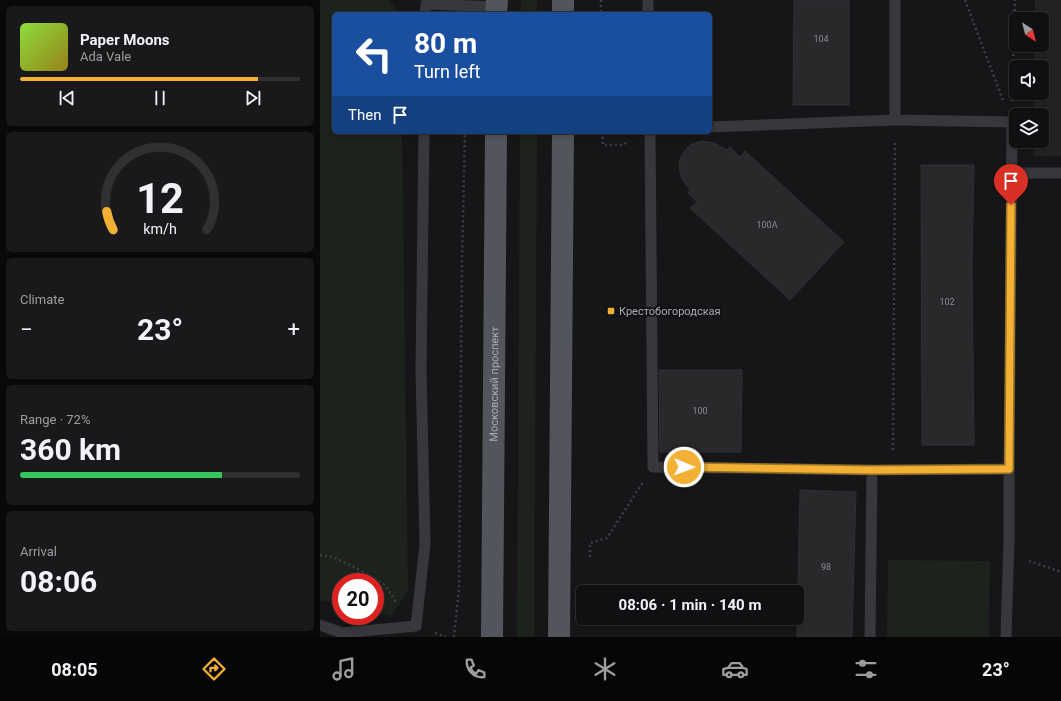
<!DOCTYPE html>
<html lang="en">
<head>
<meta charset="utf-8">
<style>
  body { margin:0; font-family:Roboto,sans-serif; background:#19191b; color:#f1f3f6; height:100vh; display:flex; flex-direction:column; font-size:15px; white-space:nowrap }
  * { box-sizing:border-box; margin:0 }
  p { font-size:13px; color:#9c9d9f }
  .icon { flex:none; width:22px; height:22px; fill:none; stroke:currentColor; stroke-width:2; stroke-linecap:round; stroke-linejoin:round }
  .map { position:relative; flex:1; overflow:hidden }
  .drawer { display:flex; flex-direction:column; gap:6px; padding:6px; background:#09090a; width:320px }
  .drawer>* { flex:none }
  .guide { position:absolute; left:12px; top:12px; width:380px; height:122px; border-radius:6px; box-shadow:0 2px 6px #0003,0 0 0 1px #303032; background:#1a4fa0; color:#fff; overflow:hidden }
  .needle { width:26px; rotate:144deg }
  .tools { position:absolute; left:689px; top:12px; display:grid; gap:8px }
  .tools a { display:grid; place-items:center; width:40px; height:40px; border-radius:6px; background:#101012; box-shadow:0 2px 6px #0003,0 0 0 1px #303032; font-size:20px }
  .speed { position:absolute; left:12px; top:573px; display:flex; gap:8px; font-size:20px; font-weight:700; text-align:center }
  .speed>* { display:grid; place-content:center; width:52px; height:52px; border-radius:50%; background:#101012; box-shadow:0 2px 6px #0003,0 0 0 1px #303032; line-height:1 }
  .speed .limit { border:6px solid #d22; background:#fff; color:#111 }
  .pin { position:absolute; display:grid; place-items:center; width:34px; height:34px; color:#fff; margin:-41px -17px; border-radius:50% 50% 50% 0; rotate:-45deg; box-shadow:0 0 4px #0007 }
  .pin .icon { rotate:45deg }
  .me { position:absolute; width:44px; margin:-22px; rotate:91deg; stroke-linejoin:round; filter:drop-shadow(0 0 3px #0008) }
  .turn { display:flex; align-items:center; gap:14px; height:84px; padding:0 16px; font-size:18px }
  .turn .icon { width:52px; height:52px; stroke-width:2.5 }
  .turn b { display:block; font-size:28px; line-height:34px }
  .then { display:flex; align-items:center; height:38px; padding:0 16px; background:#0003; gap:8px; font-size:15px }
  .big { font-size:30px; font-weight:700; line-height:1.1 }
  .drawer .tile { flex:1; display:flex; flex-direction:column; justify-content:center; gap:6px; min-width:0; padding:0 14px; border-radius:6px; background:#19191b }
  .drawer .dial { align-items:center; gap:0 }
  .dial svg { height:104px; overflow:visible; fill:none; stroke:#303032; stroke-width:7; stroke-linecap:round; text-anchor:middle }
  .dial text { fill:#f1f3f6; stroke:none }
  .song { display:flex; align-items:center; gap:12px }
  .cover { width:48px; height:48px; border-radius:6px; background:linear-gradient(135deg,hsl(90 70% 55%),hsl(50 70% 35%)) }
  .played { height:4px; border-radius:2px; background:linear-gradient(90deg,#f2b134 85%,#303032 85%) }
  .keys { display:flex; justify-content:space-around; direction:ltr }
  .heat { display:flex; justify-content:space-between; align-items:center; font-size:22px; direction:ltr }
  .charge { height:6px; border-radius:3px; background:linear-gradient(90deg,#34c759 72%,#303032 0) }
  .trip { position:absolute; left:256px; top:585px; width:228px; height:40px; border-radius:6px; background:#101012; box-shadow:0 2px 6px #0003,0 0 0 1px #303032; font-weight:700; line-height:40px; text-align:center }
  .dock { display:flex; height:64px; justify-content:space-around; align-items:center; background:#060607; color:#9c9d9f }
  .dock .icon { width:28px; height:28px }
  .dock .active { color:#f2b134 }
  .dock b { font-size:18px; color:#f1f3f6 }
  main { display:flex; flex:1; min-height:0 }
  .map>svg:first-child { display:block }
  .built { fill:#222225 }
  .green { fill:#1c231d }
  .building { fill:#29292c; stroke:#303034 }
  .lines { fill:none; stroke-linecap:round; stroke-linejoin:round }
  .path { stroke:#3d3f44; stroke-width:2.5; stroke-dasharray:2 3; stroke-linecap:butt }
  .service { stroke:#37383d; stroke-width:11 }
  .primary { stroke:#53555c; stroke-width:22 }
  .route-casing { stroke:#9d7322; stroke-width:10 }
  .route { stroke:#f2b134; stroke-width:7 }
  .poi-dot { fill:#f2b134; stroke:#111113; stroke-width:1.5 }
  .labels { text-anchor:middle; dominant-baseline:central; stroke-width:4; stroke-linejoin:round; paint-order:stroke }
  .number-label { font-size:9px; fill:#888b94 }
  .poi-label { font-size:11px; fill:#a8adb8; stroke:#111113; text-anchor:start }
  .street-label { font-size:11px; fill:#a8adb8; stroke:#111113 }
</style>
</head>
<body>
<main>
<section class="drawer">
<div class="tile">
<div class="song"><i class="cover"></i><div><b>Paper Moons</b><p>Ada Vale</p></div></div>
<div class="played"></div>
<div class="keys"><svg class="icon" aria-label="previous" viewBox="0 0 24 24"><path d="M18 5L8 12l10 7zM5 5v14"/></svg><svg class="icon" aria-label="pause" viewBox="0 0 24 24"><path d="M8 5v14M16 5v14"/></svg><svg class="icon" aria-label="next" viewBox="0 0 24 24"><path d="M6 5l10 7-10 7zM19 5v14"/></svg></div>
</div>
<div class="tile dial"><svg viewBox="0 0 100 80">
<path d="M14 69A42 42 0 1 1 86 69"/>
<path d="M14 69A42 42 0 0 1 9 55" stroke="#f2b134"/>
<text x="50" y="56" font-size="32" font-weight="700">12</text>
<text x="50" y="72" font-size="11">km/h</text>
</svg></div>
<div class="tile"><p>Climate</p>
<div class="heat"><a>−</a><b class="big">23°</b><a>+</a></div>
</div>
<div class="tile"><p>Range · 72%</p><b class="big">360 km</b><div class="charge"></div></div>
<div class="tile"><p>Arrival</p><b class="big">08:06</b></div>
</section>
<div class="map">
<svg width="741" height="637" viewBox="0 0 741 637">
  <rect width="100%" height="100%" fill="#161618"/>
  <polygon class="built" points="715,0 741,0 741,156 713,156 713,141 722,141 722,115 713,115 713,93 722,93 722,67 714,67 714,45 722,45 722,19 715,19"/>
  <g class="green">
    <polygon points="0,0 69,0 79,14 14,14 14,132 82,132 88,591 71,616 55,612 55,582 21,582 21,604 0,600"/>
    <rect x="201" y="0" width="16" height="14"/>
    <polygon points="200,132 217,132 214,637 197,637"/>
    <polygon points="568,560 670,561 669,637 567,637"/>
  </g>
  <g class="building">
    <polygon points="474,0 529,0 529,105 473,105"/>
    <polygon points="381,141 394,143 407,150 410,147 420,157 425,151 524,242 470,300 370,208 377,202 368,193 370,190 362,179 359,167 360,159 364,152 370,145"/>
    <polygon points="601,165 654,165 652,264 654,445 602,445"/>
    <polygon points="339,370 422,370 421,452 340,452"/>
    <polygon points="480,490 536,492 532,637 477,637"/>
  </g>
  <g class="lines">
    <g class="path">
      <polyline points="281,0 281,14"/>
      <polyline points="645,0 684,103"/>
      <polyline points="692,101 695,0"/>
      <polyline points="282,132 283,145 303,145 309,141"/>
      <polyline points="573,450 575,141"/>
      <polyline points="0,555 13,557 40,570 65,585 77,604"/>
      <polyline points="270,557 270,543 287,538 323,482"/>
      <polyline points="709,561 741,572"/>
      <polyline points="115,633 126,637"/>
      <polyline points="134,637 139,589 142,261 145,132"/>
    </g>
    <g class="service">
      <polyline points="328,0 328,14"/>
      <polyline points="575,0 575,120 692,122 689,469"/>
      <polyline points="105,14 106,4 177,7"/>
      <polyline points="390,127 575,120"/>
      <polyline points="330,132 333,467 552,470 550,637"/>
      <polyline points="691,173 741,173"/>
      <polyline points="552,470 689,469 689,540 686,637"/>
      <polyline points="0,625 22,633 96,626 105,544 101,370 104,132"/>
    </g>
    <g class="primary">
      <polyline points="176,14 177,0"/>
      <polyline points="243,14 243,0"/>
      <path id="s1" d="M172,637l4,-505"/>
      <polyline points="239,637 243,132"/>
    </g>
  </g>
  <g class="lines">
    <defs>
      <polyline id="route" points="364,467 552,470 689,469 691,205"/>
    </defs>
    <use href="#route" class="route-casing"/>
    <use href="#route" class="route"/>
  </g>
  <rect class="poi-dot" x="287" y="307" width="8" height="8" rx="2"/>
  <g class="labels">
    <g class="number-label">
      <text x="501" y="39">104</text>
      <text x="447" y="225">100А</text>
      <text x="627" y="302">102</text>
      <text x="380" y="411">100</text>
      <text x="506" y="567">98</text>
    </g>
    <g class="poi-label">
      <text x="299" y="311">Крестобогородская</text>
    </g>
    <g class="street-label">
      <text stroke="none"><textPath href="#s1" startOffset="253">Московский проспект</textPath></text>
    </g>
  </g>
</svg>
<div class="tools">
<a><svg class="needle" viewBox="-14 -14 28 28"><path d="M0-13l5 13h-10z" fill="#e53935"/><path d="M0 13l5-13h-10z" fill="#9c9d9f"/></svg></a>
<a><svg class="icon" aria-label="sound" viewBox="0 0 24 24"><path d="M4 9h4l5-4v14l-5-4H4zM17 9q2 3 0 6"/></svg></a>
<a><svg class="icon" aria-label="layers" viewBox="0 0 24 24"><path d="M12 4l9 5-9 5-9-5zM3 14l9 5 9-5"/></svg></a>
</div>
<div class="speed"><div class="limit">20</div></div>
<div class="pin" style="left:691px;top:205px;background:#d93025"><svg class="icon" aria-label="arrive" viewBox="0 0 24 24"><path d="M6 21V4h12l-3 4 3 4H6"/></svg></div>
<svg class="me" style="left:364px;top:467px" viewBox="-20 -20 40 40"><circle r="17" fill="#f2b134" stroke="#fff" stroke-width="3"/><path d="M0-11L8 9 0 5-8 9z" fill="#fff"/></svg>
<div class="trip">08:06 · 1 min · 140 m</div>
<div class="guide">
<div class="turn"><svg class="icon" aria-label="left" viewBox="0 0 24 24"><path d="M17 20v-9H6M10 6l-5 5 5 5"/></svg><div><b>80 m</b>Turn left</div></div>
<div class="then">Then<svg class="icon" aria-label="arrive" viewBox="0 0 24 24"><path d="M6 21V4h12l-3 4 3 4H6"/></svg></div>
</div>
</div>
</main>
<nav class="dock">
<b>08:05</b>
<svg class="icon active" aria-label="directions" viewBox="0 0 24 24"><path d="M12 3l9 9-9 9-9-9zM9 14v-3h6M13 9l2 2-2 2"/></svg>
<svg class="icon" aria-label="music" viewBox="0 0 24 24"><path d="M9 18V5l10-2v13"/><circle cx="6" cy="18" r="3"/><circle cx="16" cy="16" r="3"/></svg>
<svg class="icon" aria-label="phone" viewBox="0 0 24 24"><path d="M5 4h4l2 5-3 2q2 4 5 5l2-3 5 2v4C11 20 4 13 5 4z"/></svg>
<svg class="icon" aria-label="climate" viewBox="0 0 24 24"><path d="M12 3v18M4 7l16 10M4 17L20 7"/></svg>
<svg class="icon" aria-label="car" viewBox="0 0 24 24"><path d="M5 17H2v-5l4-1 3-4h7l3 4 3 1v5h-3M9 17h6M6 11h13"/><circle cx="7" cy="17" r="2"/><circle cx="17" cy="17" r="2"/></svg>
<svg class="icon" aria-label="filters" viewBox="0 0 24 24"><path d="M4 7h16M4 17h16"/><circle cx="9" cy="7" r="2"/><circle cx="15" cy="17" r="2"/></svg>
<b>23°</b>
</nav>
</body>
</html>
